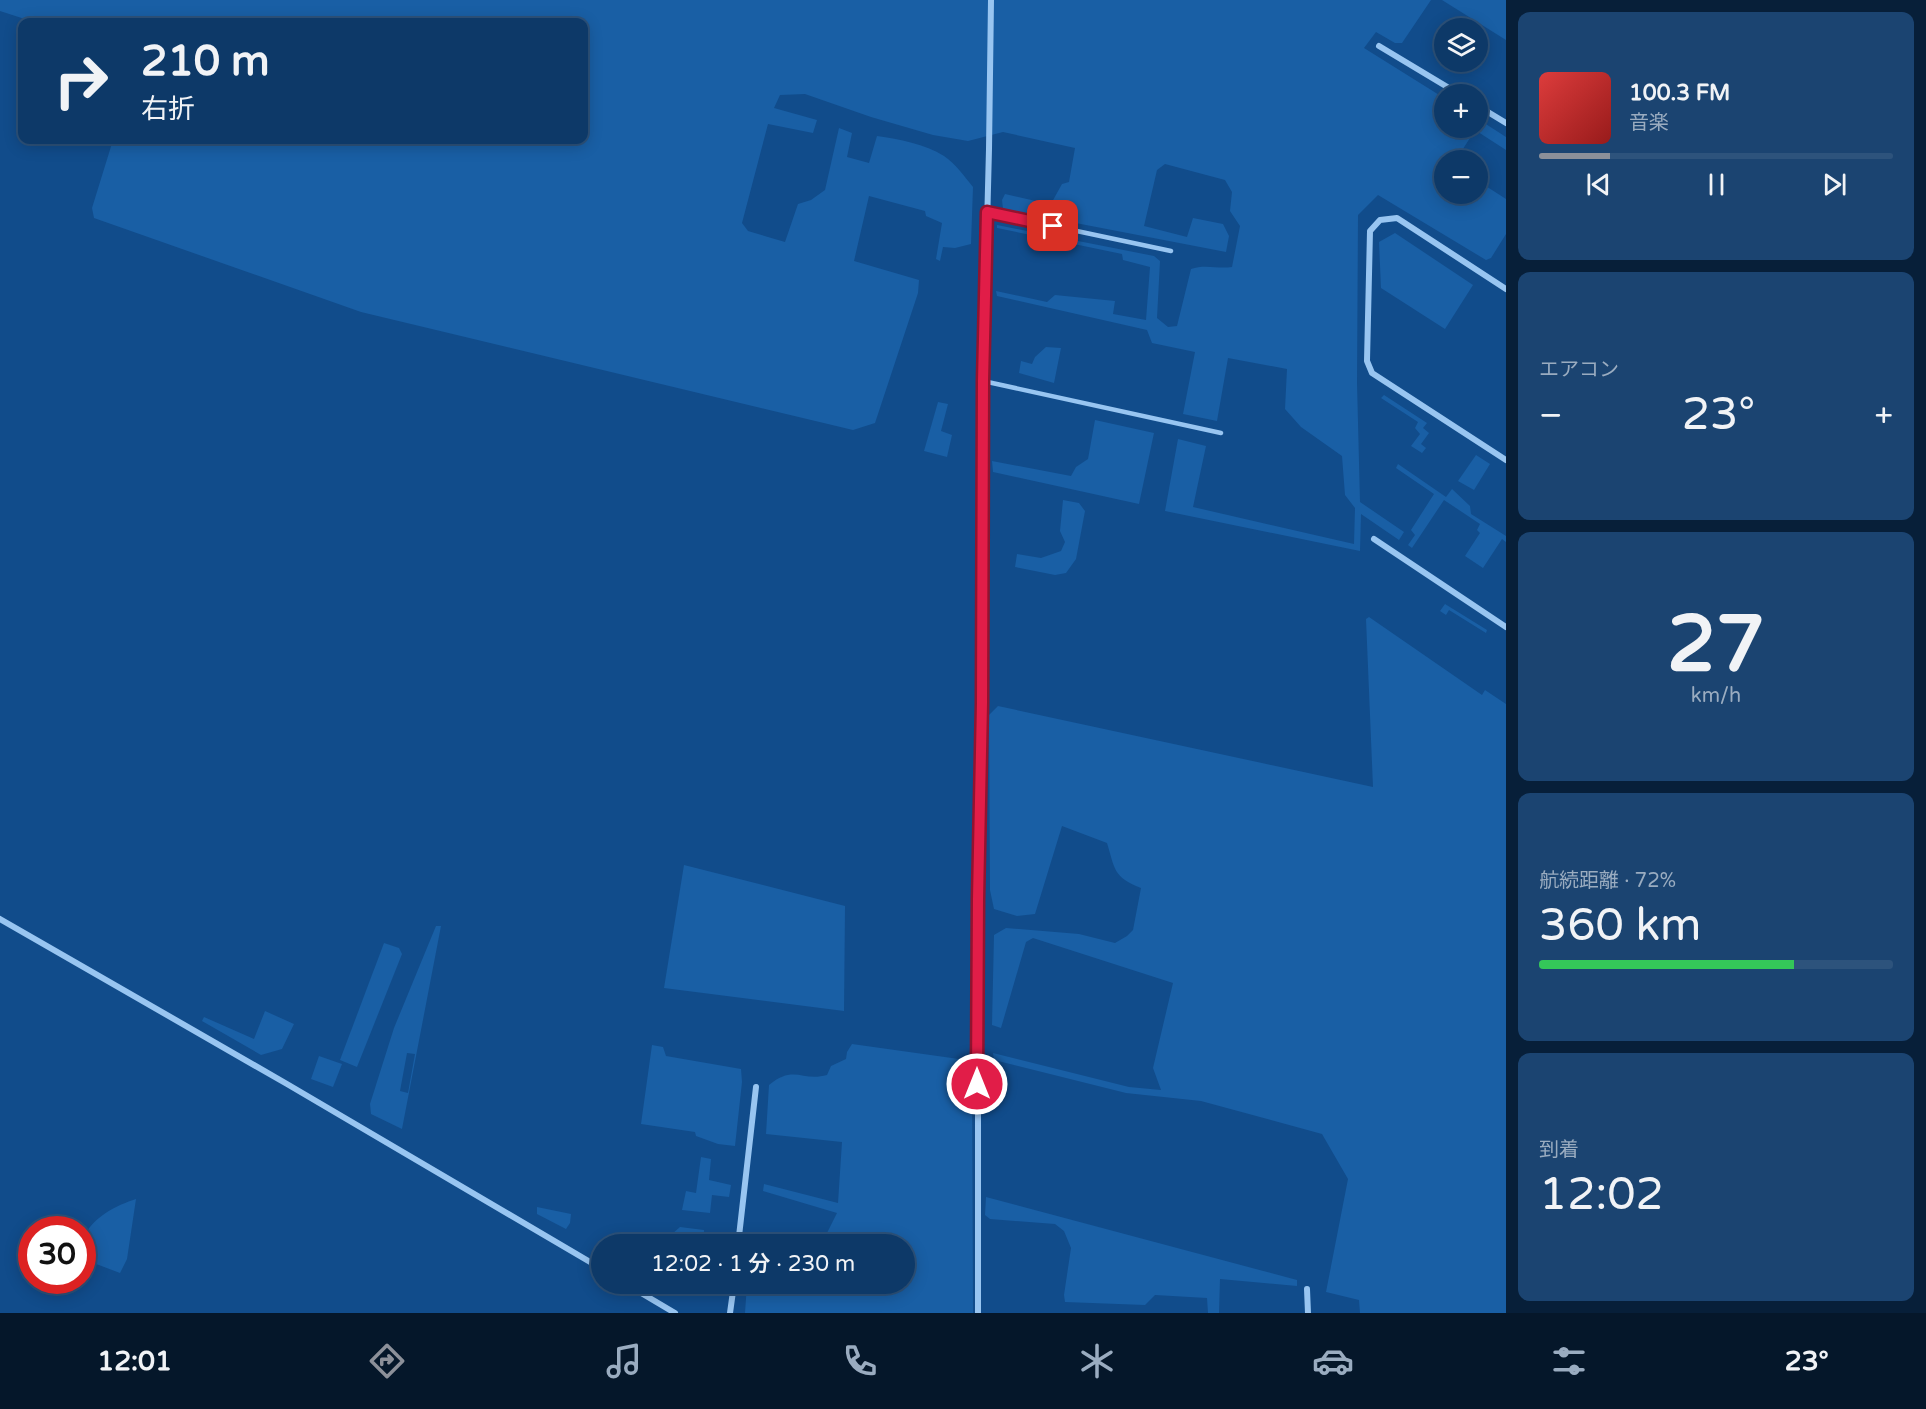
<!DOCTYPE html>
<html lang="ja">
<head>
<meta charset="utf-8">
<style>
  body { margin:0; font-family:"Varela Round","Noto Sans JP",sans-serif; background:#1b4471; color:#f1f3f6; height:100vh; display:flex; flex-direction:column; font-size:22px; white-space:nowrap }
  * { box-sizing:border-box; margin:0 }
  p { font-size:20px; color:#9aacc0 }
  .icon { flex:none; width:33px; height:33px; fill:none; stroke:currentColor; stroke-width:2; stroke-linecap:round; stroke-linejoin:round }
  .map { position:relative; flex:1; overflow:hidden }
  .sheet { display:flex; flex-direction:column; gap:12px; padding:12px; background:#071f39; width:420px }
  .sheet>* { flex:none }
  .banner { position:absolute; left:18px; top:18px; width:570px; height:126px; border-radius:12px; box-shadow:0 3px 15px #0003,0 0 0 2px #2d537c; background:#0d3968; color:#f1f3f6; overflow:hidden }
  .fabs { position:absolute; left:1434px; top:18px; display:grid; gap:12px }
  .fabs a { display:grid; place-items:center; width:54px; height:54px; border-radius:50%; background:#0d3968; box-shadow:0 3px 15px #0003,0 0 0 2px #2d537c; font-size:30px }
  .speed { position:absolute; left:18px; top:1216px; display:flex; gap:12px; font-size:30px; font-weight:700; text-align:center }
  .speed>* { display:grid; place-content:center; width:78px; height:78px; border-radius:50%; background:#0d3968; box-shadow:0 3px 15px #0003,0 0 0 2px #2d537c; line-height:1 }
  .speed .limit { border:9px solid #d22; background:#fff; color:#111 }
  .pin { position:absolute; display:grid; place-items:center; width:51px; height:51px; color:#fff; margin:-26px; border-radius:12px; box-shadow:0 3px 9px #0006 }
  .me { position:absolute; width:66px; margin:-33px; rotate:0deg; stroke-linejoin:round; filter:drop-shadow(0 0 4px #0008) }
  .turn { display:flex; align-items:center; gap:21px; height:126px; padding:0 24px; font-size:27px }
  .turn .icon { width:78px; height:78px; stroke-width:2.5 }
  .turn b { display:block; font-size:42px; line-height:51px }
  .big { font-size:45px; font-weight:600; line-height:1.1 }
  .sheet .card { flex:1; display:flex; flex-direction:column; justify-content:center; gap:9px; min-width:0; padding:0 21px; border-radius:12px; background:#1b4471 }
  .sheet .dial { align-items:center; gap:0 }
  .dial b { font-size:78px; line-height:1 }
  .song { display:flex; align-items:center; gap:18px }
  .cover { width:72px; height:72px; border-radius:9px; background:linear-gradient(135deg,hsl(0 70% 55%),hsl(0 70% 35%)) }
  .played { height:6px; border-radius:3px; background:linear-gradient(90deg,#8c9099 20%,#2d537c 20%) }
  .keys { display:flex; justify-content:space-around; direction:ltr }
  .heat { display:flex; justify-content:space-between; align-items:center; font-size:33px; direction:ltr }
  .charge { height:9px; border-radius:4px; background:linear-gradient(90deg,#34c759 72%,#2d537c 0) }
  .trip { position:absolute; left:591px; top:1234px; width:324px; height:60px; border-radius:30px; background:#0d3968; box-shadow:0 3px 15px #0003,0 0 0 2px #2d537c; font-weight:600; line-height:60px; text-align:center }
  .menu { display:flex; height:96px; justify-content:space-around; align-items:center; background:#05172a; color:#9aacc0 }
  .menu .icon { width:42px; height:42px }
  .menu .active { color:#8c9099 }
  .menu b { font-size:27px; color:#f1f3f6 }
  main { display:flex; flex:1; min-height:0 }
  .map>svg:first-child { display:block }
  .green { fill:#195fa5; fill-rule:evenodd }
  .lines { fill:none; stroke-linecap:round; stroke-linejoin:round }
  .lane { stroke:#98c5f1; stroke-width:4.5 }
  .street { stroke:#98c5f1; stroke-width:6 }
  .route-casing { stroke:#92132f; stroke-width:15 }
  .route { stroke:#e11d48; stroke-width:10 }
</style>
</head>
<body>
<main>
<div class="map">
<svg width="1506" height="1313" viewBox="0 0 1506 1313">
  <rect width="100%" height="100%" fill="#114c8b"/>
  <g class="green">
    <path d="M0,0h1431l-29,43h-7l-19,-11 -12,16 80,50v30h34v-9l28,18v13l-31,-20 -19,30h-12v34h34v-13l28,18v35l-15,24 -5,2 -108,-65 -20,20 -1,168 3,119 44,30 -5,8 -38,-26 -1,37 -195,-40 13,-72 28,7 -13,61 161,37 1,-36 -10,-13 -3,-39 -41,-29 -16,-18 2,-40 -59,-11 -11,63 -34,-7 12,-62 -43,-9 -5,-13 -150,-34 -1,-5 51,11 8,-7 60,6 -2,13 33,6 4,-53 -27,-7 -1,-6 -125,-26v-3l157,31 6,5 -3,57 11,9 9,-1 14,-57c14,-5 26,0 41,-2l8,-41 -10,-15 2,-19 -7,-12 -60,-16 -8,6 -13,56 43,11 6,-19 30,6 6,12 -3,16 -223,-43 -1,-9 3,-6 35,8h12l10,-18 7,-2 6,-34 -72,-16 -35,9 -35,-6 -62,-18 -66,-23 -25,1 -6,13 43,12 -4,13 -45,-9 -26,99 6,8 37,11 13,-38 13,-4 14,-10 14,-62 13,5 -5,24 22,6 8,-27c22,3 48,8 67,20 12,8 20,20 29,31l-2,57 -16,4 -12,-1 -3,14 -4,-2 6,-36 -16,-7 -1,-5 -56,-15 -15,65 65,19 -1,13 -43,130 -22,7 -492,-118 -267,-94 -2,-10 21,-68h471v-118h-550l-34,-11z"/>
    <polygon points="1442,0 1506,0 1506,40"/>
    <polygon points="1395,233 1473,285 1445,329 1381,288 1379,242"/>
    <polygon points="1046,347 1061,348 1054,383 1019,373 1021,361 1032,364 1035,357"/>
    <polygon points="1384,395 1427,423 1423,428 1429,433 1421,444 1426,448 1422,453 1411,446 1420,434 1415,428 1418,422 1381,398"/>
    <polygon points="938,402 948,404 941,431 952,435 947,457 924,451"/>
    <polygon points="1095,420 1154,433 1139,504 993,472 992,461 1071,476 1076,467 1088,459"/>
    <polygon points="1476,455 1490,464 1474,490 1458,481"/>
    <polygon points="1398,464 1446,497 1452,489 1470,506 1471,514 1506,536 1506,542 1502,539 1483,568 1465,556 1480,533 1477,530 1480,524 1444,500 1412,548 1408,545 1415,535 1411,530 1434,494 1396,468"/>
    <polygon points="1063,500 1079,503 1085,511 1076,559 1066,573 1055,575 1015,567 1017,554 1041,558 1061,551 1065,542 1060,531"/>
    <polygon points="1445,604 1487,630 1486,633 1449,610 1446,615 1440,611"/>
    <path d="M1369,617l113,78 3,-5 21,14v609h-146l-1,-13 -33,-8 22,-113 -26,-45 -121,-33 -75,-8 -132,-33 -1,-7 136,34 32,3 -8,-22 20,-85 -140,-45 -7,4 -25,86 -9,-3 2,-90 12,-7 73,6 36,9 12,-7 6,-6 8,-42c-28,-11 -26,-19 -34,-45l-45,-17 -27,88 -18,2 -23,-7 -4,-19 -1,-175 9,-9 375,81 -7,-168z"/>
    <polygon points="684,865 845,906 844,1011 664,988"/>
    <path d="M436,926h5l-39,203 -31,-15 -1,-10 24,-76zM407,1053l8,1 -7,39 -8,-2z"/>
    <polygon points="384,943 399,948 402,954 357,1067 340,1060"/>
    <polygon points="265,1011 294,1024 282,1049 261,1055 202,1021 204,1017 254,1039"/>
    <path d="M852,1044l114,16 6,4 1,249h-228l2,-29h157v-39h-83l16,-32 -74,-22 1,-7 74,19 4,-61 -76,-8 3,-49c25,-21 33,-3 58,-10l4,-9 15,-7 1,-7z"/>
    <polygon points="652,1045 663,1047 666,1056 741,1069 742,1082 735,1146 718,1144 696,1136 695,1132 641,1124"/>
    <polygon points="319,1056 342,1064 333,1087 311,1079"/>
    <polygon points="701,1157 711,1159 709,1180 731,1185 729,1197 712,1195 710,1213 682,1210 686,1191 696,1193"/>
    <polygon points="986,1197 1297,1280 1297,1286 1220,1279 1219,1313 1208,1313 1207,1298 1155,1295 1145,1305 1065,1302 1064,1295 1071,1248 1064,1231 1055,1224 990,1219 985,1215"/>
    <path d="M136,1199l-9,60 -7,14 -37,-14c-1,-6 -2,-13 0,-19 7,-22 34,-35 53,-41z"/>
    <polygon points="537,1207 571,1214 570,1223 566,1229 537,1214"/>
    <polygon points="680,1227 704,1230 703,1245 671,1245 672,1234"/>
  </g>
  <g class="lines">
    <g class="lane">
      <polyline points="987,212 1171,251"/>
      <polyline points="983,381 1221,433"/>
    </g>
    <g class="street">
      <polyline points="1379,46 1459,94"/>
      <polyline points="1478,106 1506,123"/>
      <polyline points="1506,289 1397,218 1380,220 1370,231 1367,361 1372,373 1506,460"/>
      <polyline points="1374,539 1506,627"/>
      <polyline points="0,919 287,1084 602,1269"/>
      <polyline points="738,1245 756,1087"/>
      <polyline points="626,1284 675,1313"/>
      <polyline points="1307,1289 1308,1313"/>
      <polyline points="730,1313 734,1284"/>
      <polyline points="978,1313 978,899 982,703 983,381 989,149 991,0"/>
    </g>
  </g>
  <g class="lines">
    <defs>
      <polyline id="route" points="977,1084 978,899 982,703 983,381 987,212 1053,226"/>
    </defs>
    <use href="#route" class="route-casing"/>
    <use href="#route" class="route"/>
  </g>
</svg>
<div class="fabs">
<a><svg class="icon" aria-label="layers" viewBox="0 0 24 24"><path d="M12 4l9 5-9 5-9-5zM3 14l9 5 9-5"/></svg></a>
<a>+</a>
<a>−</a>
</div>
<div class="speed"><div class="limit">30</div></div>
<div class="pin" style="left:1053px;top:226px;background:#d93025"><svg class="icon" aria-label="arrive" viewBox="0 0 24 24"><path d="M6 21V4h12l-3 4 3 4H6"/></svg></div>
<svg class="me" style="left:977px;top:1084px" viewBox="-20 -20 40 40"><circle r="17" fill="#e11d48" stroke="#fff" stroke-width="3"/><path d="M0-11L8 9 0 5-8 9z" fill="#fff"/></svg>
<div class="trip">12:02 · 1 分 · 230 m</div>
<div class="banner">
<div class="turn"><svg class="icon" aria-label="right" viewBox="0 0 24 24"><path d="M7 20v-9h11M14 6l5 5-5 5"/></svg><div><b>210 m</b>右折</div></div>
</div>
</div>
<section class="sheet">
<div class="card">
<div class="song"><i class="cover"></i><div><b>100.3 FM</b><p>音楽</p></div></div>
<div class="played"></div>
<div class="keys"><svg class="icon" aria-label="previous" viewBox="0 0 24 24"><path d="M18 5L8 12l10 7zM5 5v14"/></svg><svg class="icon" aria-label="pause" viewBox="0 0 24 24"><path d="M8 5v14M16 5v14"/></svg><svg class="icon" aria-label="next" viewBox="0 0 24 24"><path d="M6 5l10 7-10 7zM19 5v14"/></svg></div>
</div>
<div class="card"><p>エアコン</p>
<div class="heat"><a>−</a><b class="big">23°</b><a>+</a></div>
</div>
<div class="card dial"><b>27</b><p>km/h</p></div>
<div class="card"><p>航続距離 · 72%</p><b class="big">360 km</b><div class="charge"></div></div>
<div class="card"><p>到着</p><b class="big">12:02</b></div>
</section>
</main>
<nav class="menu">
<b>12:01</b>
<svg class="icon active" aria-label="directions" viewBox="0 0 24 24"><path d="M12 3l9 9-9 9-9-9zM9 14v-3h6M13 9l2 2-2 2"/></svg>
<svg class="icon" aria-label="music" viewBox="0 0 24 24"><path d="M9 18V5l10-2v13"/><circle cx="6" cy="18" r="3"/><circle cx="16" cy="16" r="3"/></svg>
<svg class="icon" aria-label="phone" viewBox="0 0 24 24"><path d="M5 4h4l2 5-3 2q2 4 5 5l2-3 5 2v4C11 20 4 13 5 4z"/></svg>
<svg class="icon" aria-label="climate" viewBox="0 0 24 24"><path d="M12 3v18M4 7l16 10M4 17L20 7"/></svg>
<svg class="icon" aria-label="car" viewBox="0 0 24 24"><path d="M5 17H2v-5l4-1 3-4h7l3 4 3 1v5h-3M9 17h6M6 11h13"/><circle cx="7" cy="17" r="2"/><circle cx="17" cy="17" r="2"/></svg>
<svg class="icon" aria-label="filters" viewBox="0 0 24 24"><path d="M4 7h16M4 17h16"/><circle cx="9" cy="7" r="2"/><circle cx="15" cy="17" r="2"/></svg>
<b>23°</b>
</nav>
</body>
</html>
